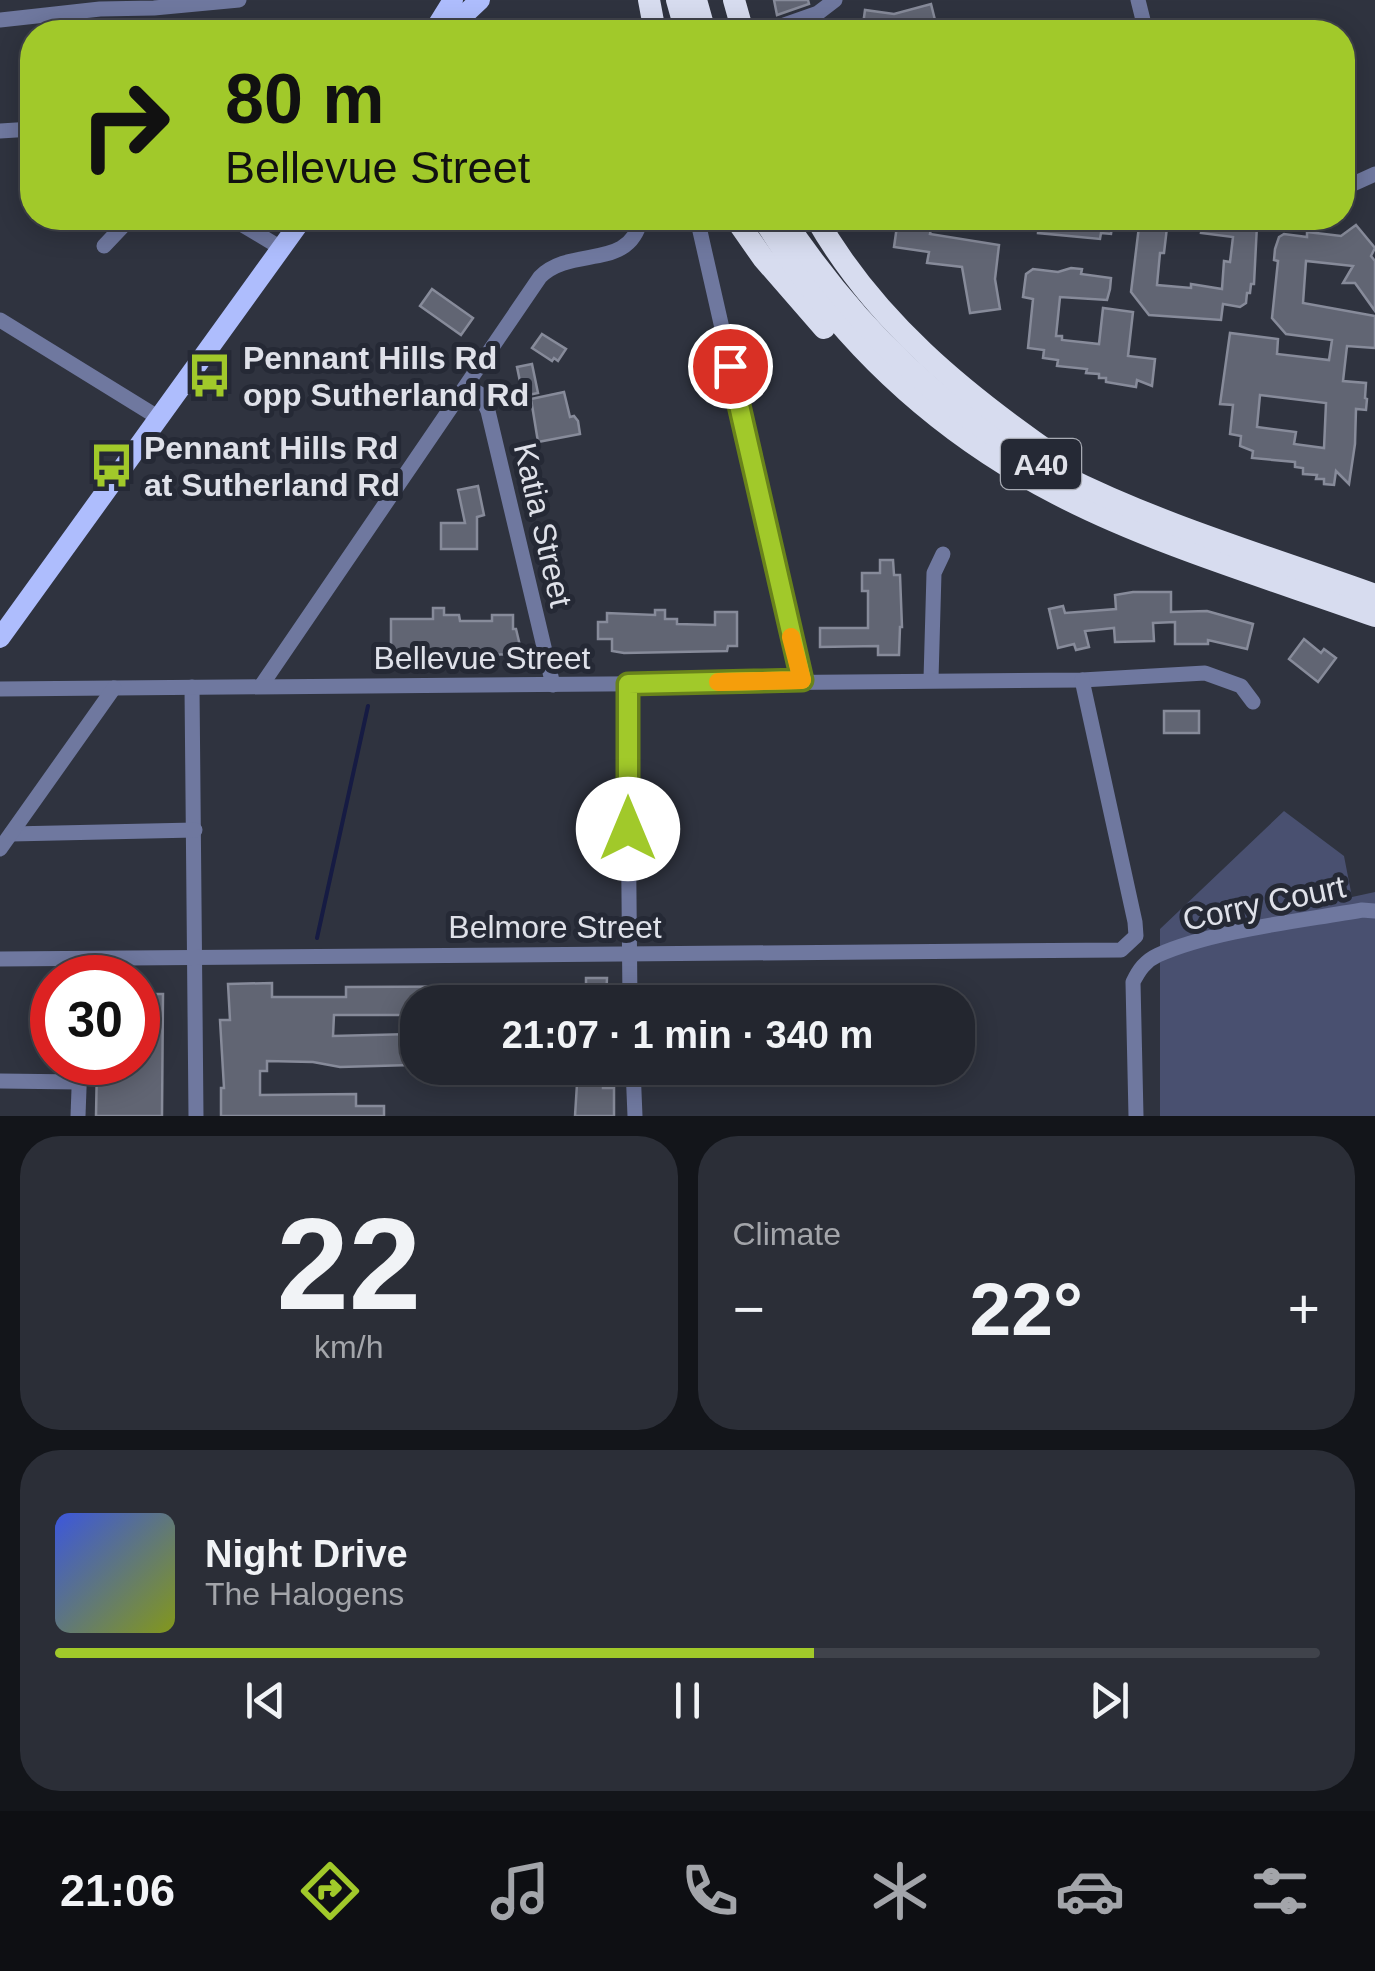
<!DOCTYPE html>
<html lang="en">
<head>
<meta charset="utf-8">
<style>
  body { margin:0; font-family:Arial,sans-serif; background:#2b2e37; color:#f1f3f6; height:100vh; display:flex; flex-direction:column; font-size:38px; white-space:nowrap }
  * { box-sizing:border-box; margin:0 }
  p { font-size:32px; color:#a3a5aa }
  .icon { flex:none; width:55px; height:55px; fill:none; stroke:currentColor; stroke-width:2; stroke-linecap:round; stroke-linejoin:round }
  .map { position:relative; height:1116px; overflow:hidden }
  .panel { display:flex; flex-direction:column; gap:20px; padding:20px; background:#13151a; flex:1 }
  .panel>* { flex:none }
  .top-card { position:absolute; left:20px; top:20px; width:1335px; height:210px; border-radius:40px; box-shadow:0 5px 25px #0003,0 0 0 2px #40434b; background:#a1c92a; color:#111; overflow:hidden }
  .speed { position:absolute; left:30px; top:955px; display:flex; gap:20px; font-size:50px; font-weight:700; text-align:center }
  .speed>* { display:grid; place-content:center; width:130px; height:130px; border-radius:50%; background:#23262f; box-shadow:0 5px 25px #0003,0 0 0 2px #40434b; line-height:1 }
  .speed .limit { border:15px solid #d22; background:#fff; color:#111 }
  .pin { position:absolute; display:grid; place-items:center; width:85px; height:85px; color:#fff; margin:-42px; border:5px solid #fff; border-radius:50%; box-shadow:0 2px 10px #0007 }
  .me { position:absolute; width:110px; margin:-55px; rotate:0deg; stroke-linejoin:round; filter:drop-shadow(0 0 8px #0008) }
  .turn { display:flex; align-items:center; gap:35px; height:210px; padding:0 40px; font-size:45px }
  .turn .icon { width:130px; height:130px; stroke-width:2.5 }
  .turn b { display:block; font-size:70px; line-height:85px }
  .big { font-size:75px; font-weight:800; line-height:1.1 }
  .panel .tile { flex:1; display:flex; flex-direction:column; justify-content:center; gap:15px; min-width:0; padding:0 35px; border-radius:40px; background:#2b2e37 }
  .panel .dial { align-items:center; gap:0 }
  .dial b { font-size:130px; line-height:1 }
  .song { display:flex; align-items:center; gap:30px }
  .cover { width:120px; height:120px; border-radius:15px; background:linear-gradient(135deg,hsl(230 70% 55%),hsl(70 70% 35%)) }
  .played { height:10px; border-radius:5px; background:linear-gradient(90deg,#a1c92a 60%,#40434b 60%) }
  .keys { display:flex; justify-content:space-around; direction:ltr }
  .heat { display:flex; justify-content:space-between; align-items:center; font-size:55px; direction:ltr }
  .panel .tiles { flex:1; display:grid; gap:20px; grid-template-columns:1fr 1fr }
  .tile:last-child { grid-column:span 2 }
  .trip { position:absolute; left:400px; top:985px; width:575px; height:100px; border-radius:40px; background:#23262f; box-shadow:0 5px 25px #0003,0 0 0 2px #40434b; font-weight:800; line-height:100px; text-align:center }
  .dock { display:flex; height:160px; justify-content:space-around; align-items:center; background:#0e0f13; color:#a3a5aa }
  .dock .icon { width:70px; height:70px }
  .dock .on { color:#a1c92a }
  .dock b { font-size:45px; color:#f1f3f6 }
  .map>svg:first-child { display:block }
  .green { fill:#495070 }
  .lines { fill:none; stroke-linecap:round; stroke-linejoin:round }
  .stream { stroke:#161b43; stroke-width:4 }
  .building { fill:#616573; stroke:#878b9a; stroke-width:2.5; fill-rule:evenodd }
  .minor { stroke:#6f789f; stroke-width:15 }
  .major { stroke:#aebdfd; stroke-width:20 }
  .highway { stroke:#d7dcef; stroke-width:22 }
  .route-casing { stroke:#69831b; stroke-width:25 }
  .route { stroke:#a1c92a; stroke-width:18 }
  .slow { stroke:#f59e0b; stroke-width:18 }
  .labels { text-anchor:middle; dominant-baseline:central; stroke-width:10; stroke-linejoin:round; paint-order:stroke }
  .shield { fill:#252935; stroke:#a7aab3; stroke-width:2.5 }
  .shield-label { font-size:30px; font-weight:bold; fill:#dfe1e9 }
  .poi-label { font-size:32px; font-weight:bold; fill:#dfe1e9; stroke:#252935; text-anchor:start }
  .street-label { font-size:32px; fill:#dfe1e9; stroke:#252935 }
</style>
</head>
<body>
<div class="map">
<svg width="1375" height="1116" viewBox="0 0 1375 1116">
  <rect width="100%" height="100%" fill="#2f333f"/>
  <polygon class="green" points="1284,811 1344,856 1352,897 1375,892 1375,1116 1160,1116 1160,929"/>
  <g class="lines">
    <polyline class="stream" points="317,938 368,706"/>
  </g>
  <g class="building">
    <polygon points="774,0 808,0 809,4 777,15"/>
    <polygon points="931,4 938,32 862,32 865,10 894,14"/>
    <polygon points="1039,218 1113,218 1111,234 1101,233 1100,239 1038,233"/>
    <polygon points="1140,218 1168,219 1164,253 1160,253 1157,285 1191,288 1191,284 1222,289 1224,261 1230,262 1233,237 1201,233 1204,218 1238,218 1243,219 1243,224 1257,225 1254,284 1251,284 1250,293 1247,293 1246,303 1240,307 1223,304 1221,320 1149,315 1131,292"/>
    <polygon points="898,219 932,224 930,234 999,245 995,279 1000,309 970,313 962,267 927,263 929,252 894,247"/>
    <path d="M1356,225l19,23 -4,8 4,5v50l-20,-28h-12l10,-17 -47,-5 -3,42 72,13v32l-28,-2 -4,35 23,2 -1,15 2,1 -1,11 -10,-1 -1,35 -6,40 -13,-13 -2,14 -10,-1v-5h-8l1,-4 -14,-1v-6l-8,-1v-5l-43,-4 1,-7 -13,-5 1,-10 -11,-2 3,-29 -13,-1 10,-71 48,6 -1,15 52,6 3,-20 -46,-6 -14,-16 6,-57 -4,-1 1,-11 4,-12 5,-3 23,3v-5l34,4zM1260,395l66,8 -2,45 -30,-4 2,-12 -39,-5z"/>
    <polygon points="1071,268 1082,269 1081,274 1111,278 1110,289 1107,300 1060,297 1056,336 1062,336 1062,340 1099,344 1103,308 1133,312 1128,356 1155,359 1152,386 1137,380 1136,387 1106,382 1106,378 1099,378 1099,374 1086,373 1087,369 1057,366 1058,360 1043,358 1044,350 1028,348 1033,299 1023,297 1026,274 1033,269 1058,272"/>
    <polygon points="432,289 473,318 461,335 420,306"/>
    <polygon points="542,334 566,349 558,361 554,358 552,361 532,348"/>
    <polygon points="532,364 538,393 523,396 517,367"/>
    <polygon points="564,392 570,417 574,416 578,421 580,434 538,442 531,399"/>
    <polygon points="478,486 484,515 477,517 477,549 441,549 441,523 465,523 458,490"/>
    <polygon points="880,560 893,560 894,575 900,575 902,627 900,627 899,655 878,655 878,646 820,647 820,628 868,628 868,591 862,591 862,573 880,573"/>
    <polygon points="1133,592 1171,592 1171,612 1207,611 1253,624 1247,649 1208,640 1208,644 1175,644 1175,622 1153,623 1154,641 1115,642 1114,628 1085,631 1089,647 1076,650 1074,644 1058,648 1049,609 1063,606 1065,613 1116,609 1115,595"/>
    <polygon points="433,608 444,608 444,615 459,615 460,621 492,621 492,615 513,615 513,629 516,629 522,654 433,656 433,651 391,651 391,619 433,619"/>
    <polygon points="655,610 665,610 665,619 677,619 677,624 715,625 715,612 737,612 737,646 728,646 727,651 624,653 612,651 612,639 598,639 598,622 607,622 607,613 655,615"/>
    <polygon points="1304,639 1321,653 1324,649 1336,658 1318,682 1289,659"/>
    <rect x="1164" y="711" width="35" height="22"/>
    <polygon points="586,978 607,978 606,1002 586,1002"/>
    <polygon points="272,983 272,997 346,997 346,987 559,986 558,1002 413,1002 413,1015 334,1015 333,1036 411,1034 411,1065 340,1067 313,1062 267,1061 267,1071 260,1071 260,1095 356,1094 356,1106 384,1106 384,1116 221,1116 221,1088 224,1088 220,1020 230,1020 228,984"/>
    <polygon points="138,994 163,994 162,1116 96,1116 97,1064 138,1064"/>
    <polygon points="578,1068 603,1068 603,1088 614,1088 614,1116 575,1116"/>
  </g>
  <g class="lines">
    <g class="minor">
      <polyline points="1138,0 1146,32"/>
      <polyline points="0,20 100,9 154,8 239,0"/>
      <polyline points="781,26 818,13 835,0"/>
      <polyline points="0,131 32,129"/>
      <polyline points="1342,189 1375,174"/>
      <polyline points="231,218 281,248"/>
      <polyline points="697,218 802,680"/>
      <polyline points="104,246 122,227 124,218"/>
      <polyline points="0,320 159,418"/>
      <polyline points="468,387 480,394 488,411 553,685"/>
      <polyline points="931,679 934,573 943,554"/>
      <polyline points="627,684 630,1002"/>
      <path d="M261,686l279,-409c32,-32 90,-5 101,-59"/>
      <polyline points="192,687 196,1116"/>
      <polyline points="0,689 1082,680 1205,673 1241,686 1253,702"/>
      <polyline points="11,834 195,830"/>
      <polyline points="0,849 114,688"/>
      <polyline points="0,959 1121,950 1136,936 1135,922 1082,680"/>
      <polyline points="633,1068 635,1116"/>
      <polyline points="0,1081 79,1082"/>
      <polyline points="78,1116 80,1062"/>
      <path d="M1136,1116l-3,-134c6,-12 12,-21 25,-27 56,-25 143,-34 204,-45l13,1"/>
    </g>
    <g class="major">
      <polyline points="433,32 453,0"/>
      <polyline points="446,32 480,0"/>
      <polyline points="0,638 303,218"/>
    </g>
    <g class="highway">
      <polyline points="649,0 655,32"/>
      <polyline points="677,0 686,32"/>
      <polyline points="696,0 705,32"/>
      <polyline points="734,0 743,32"/>
      <polyline points="735,218 763,258 824,328"/>
      <path d="M763,218c72,118 170,212 294,276 96,50 215,85 318,122"/>
      <path d="M783,218c71,107 162,198 278,257 99,50 209,82 314,120"/>
      <path d="M816,218c58,102 147,175 243,241"/>
    </g>
  </g>
  <g class="lines">
    <defs>
      <polyline id="route" points="628,829 628,684 802,680 730,366"/>
    </defs>
    <use href="#route" class="route-casing"/>
    <use href="#route" class="route"/>
    <polyline class="slow" points="718,682 802,680 791,637"/>
  </g>
  <defs>
    <symbol id="bus-bare" viewBox="-9 -9 18 18"><path d="M-5-6H5V4H4V6H2V4H-2V6H-4V4H-5ZM-3.5-4V0h7V-4ZM-3.5 1.2v1.5H-2V1.2ZM2 1.2v1.5H3.5V1.2Z" fill="#a1c92a" stroke="#252935" stroke-width="2.5" paint-order="stroke"/></symbol>
  </defs>
  <g fill-rule="evenodd">
    <use href="#bus-bare" x="178" y="344" width="63" height="63"/>
    <use href="#bus-bare" x="80" y="434" width="63" height="63"/>
  </g>
  <g class="labels">
    <rect class="shield" x="1001" y="439" width="80" height="50" rx="8"/>
    <g class="shield-label">
      <text x="1041" y="464">A40</text>
    </g>
    <g class="poi-label">
      <text x="243" y="358">Pennant Hills Rd<tspan x="243" dy="37">opp Sutherland Rd</tspan></text>
      <text x="144" y="448">Pennant Hills Rd<tspan x="144" dy="37">at Sutherland Rd</tspan></text>
    </g>
    <g class="street-label">
      <text transform="translate(543 525) rotate(77)">Katia Street</text>
      <text x="482" y="658">Bellevue Street</text>
      <text transform="translate(1264 903) rotate(-12)">Corry Court</text>
      <text x="555" y="927">Belmore Street</text>
    </g>
  </g>
</svg>
<div class="speed"><div class="limit">30</div></div>
<div class="pin" style="left:730px;top:366px;background:#d93025"><svg class="icon" aria-label="arrive" viewBox="0 0 24 24"><path d="M6 21V4h12l-3 4 3 4H6"/></svg></div>
<svg class="me" style="left:628px;top:829px" viewBox="-20 -20 40 40"><circle r="19" fill="#fff"/><path d="M0-13L10 11 0 6-10 11z" fill="#a1c92a"/></svg>
<div class="trip">21:07 · 1 min · 340 m</div>
<div class="top-card">
<div class="turn"><svg class="icon" aria-label="right" viewBox="0 0 24 24"><path d="M7 20v-9h11M14 6l5 5-5 5"/></svg><div><b>80 m</b>Bellevue Street</div></div>
</div>
</div>
<section class="panel">
<div class="tiles">
<div class="tile dial"><b>22</b><p>km/h</p></div>
<div class="tile"><p>Climate</p>
<div class="heat"><a>−</a><b class="big">22°</b><a>+</a></div>
</div>
<div class="tile">
<div class="song"><i class="cover"></i><div><b>Night Drive</b><p>The Halogens</p></div></div>
<div class="played"></div>
<div class="keys"><svg class="icon" aria-label="previous" viewBox="0 0 24 24"><path d="M18 5L8 12l10 7zM5 5v14"/></svg><svg class="icon" aria-label="pause" viewBox="0 0 24 24"><path d="M8 5v14M16 5v14"/></svg><svg class="icon" aria-label="next" viewBox="0 0 24 24"><path d="M6 5l10 7-10 7zM19 5v14"/></svg></div>
</div>
</div>
</section>
<nav class="dock">
<b>21:06</b>
<svg class="icon on" aria-label="directions" viewBox="0 0 24 24"><path d="M12 3l9 9-9 9-9-9zM9 14v-3h6M13 9l2 2-2 2"/></svg>
<svg class="icon" aria-label="music" viewBox="0 0 24 24"><path d="M9 18V5l10-2v13"/><circle cx="6" cy="18" r="3"/><circle cx="16" cy="16" r="3"/></svg>
<svg class="icon" aria-label="phone" viewBox="0 0 24 24"><path d="M5 4h4l2 5-3 2q2 4 5 5l2-3 5 2v4C11 20 4 13 5 4z"/></svg>
<svg class="icon" aria-label="climate" viewBox="0 0 24 24"><path d="M12 3v18M4 7l16 10M4 17L20 7"/></svg>
<svg class="icon" aria-label="car" viewBox="0 0 24 24"><path d="M5 17H2v-5l4-1 3-4h7l3 4 3 1v5h-3M9 17h6M6 11h13"/><circle cx="7" cy="17" r="2"/><circle cx="17" cy="17" r="2"/></svg>
<svg class="icon" aria-label="filters" viewBox="0 0 24 24"><path d="M4 7h16M4 17h16"/><circle cx="9" cy="7" r="2"/><circle cx="15" cy="17" r="2"/></svg>
</nav>
</body>
</html>
